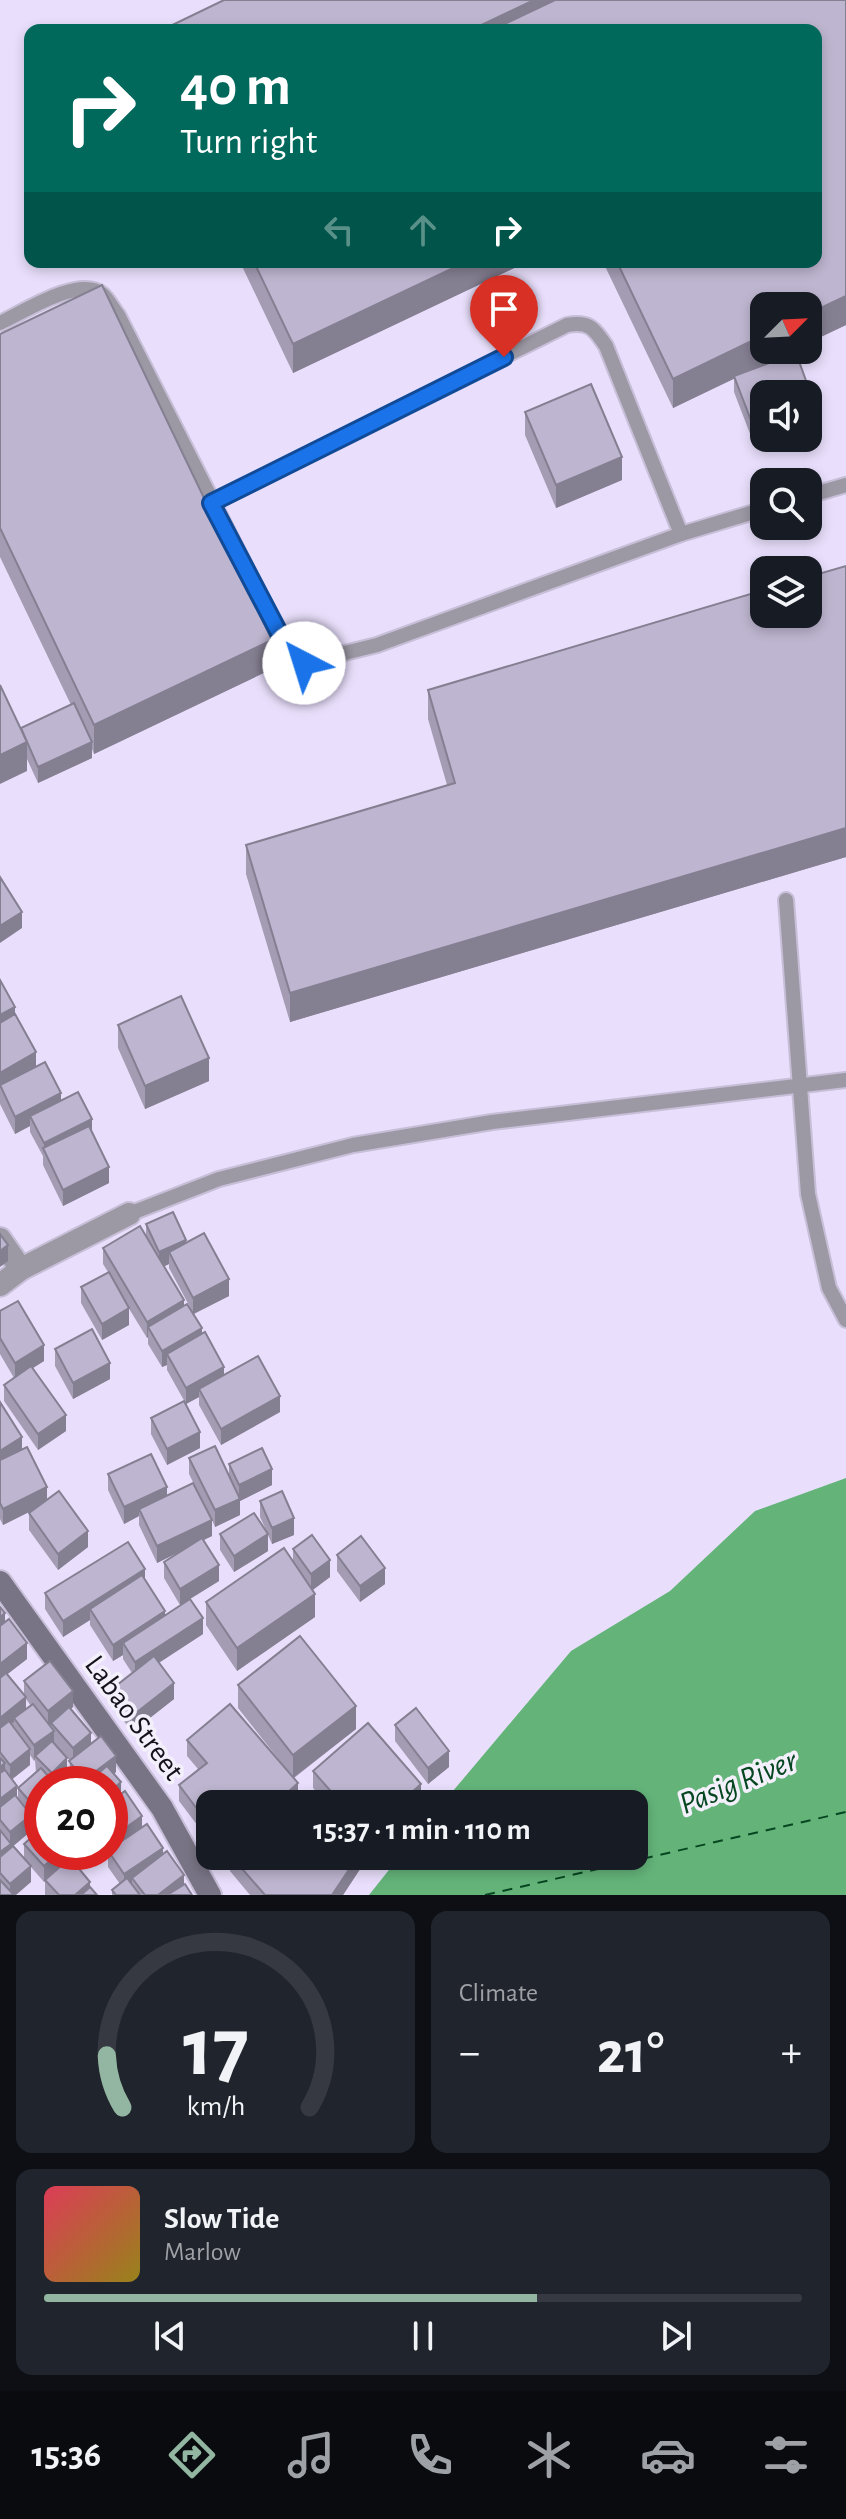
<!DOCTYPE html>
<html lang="en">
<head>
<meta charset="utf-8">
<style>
  body { margin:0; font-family:"Alegreya Sans",sans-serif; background:#20242c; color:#f1f3f6; height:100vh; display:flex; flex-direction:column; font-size:30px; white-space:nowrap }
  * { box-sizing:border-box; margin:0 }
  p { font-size:26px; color:#9ea1a6 }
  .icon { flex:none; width:44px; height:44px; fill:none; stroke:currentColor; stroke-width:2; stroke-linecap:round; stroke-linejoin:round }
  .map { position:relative; height:1895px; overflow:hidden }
  .side { display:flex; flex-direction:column; gap:16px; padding:16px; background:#0d0f14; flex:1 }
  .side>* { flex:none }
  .hud { position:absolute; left:24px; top:24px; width:798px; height:244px; border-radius:16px; box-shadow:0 4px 12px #0003; background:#00695c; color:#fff; overflow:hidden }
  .needle { width:52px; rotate:66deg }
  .tools { position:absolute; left:750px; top:292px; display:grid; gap:16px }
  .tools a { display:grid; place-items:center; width:72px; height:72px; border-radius:16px; background:#171b24; box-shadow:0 4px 12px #0003; font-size:40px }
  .speed { position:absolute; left:24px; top:1766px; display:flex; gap:16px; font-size:40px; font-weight:700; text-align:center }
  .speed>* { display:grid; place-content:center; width:104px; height:104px; border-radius:50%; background:#171b24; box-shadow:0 4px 12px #0003; line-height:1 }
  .speed .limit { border:12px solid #d22; background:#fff; color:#111 }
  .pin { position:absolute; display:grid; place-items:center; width:68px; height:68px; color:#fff; margin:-82px -34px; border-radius:50% 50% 50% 0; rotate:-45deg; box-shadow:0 0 8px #0007 }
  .pin .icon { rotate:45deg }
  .me { position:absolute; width:88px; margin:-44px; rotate:320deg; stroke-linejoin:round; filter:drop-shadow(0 0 6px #0008) }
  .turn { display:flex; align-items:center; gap:28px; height:168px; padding:0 24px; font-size:36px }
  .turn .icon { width:104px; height:104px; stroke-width:2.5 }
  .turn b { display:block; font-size:56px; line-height:68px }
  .lanes { display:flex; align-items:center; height:76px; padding:0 24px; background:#0003; justify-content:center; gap:40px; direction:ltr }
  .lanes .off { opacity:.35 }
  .big { font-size:60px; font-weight:700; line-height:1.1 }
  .side .widget { flex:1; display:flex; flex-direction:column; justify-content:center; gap:12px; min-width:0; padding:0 28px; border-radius:16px; background:#20242c }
  .side .dial { align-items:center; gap:0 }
  .dial svg { height:208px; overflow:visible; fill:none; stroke:#363941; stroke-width:7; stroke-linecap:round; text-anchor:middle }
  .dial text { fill:#f1f3f6; stroke:none }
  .song { display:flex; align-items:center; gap:24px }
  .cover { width:96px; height:96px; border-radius:12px; background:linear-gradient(135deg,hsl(350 70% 55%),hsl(50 70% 35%)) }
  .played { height:8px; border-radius:4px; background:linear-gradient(90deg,#92b6a1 65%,#363941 65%) }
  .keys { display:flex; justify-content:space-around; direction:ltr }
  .heat { display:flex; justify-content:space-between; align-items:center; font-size:44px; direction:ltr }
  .side .tiles { flex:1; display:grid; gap:16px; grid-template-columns:1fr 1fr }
  .widget:last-child { grid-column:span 2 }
  .trip { position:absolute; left:196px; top:1790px; width:452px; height:80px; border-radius:16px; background:#171b24; box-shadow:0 4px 12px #0003; font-weight:700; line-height:80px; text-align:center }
  .menu { display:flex; height:128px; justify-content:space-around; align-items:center; background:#090b0e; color:#9ea1a6 }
  .menu .icon { width:56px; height:56px }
  .menu .active { color:#92b6a1 }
  .menu b { font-size:36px; color:#f1f3f6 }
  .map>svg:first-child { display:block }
  .water { fill:#64b47a }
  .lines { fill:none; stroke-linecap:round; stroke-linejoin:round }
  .ferry { stroke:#064620; stroke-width:2; stroke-dasharray:10 8; stroke-linecap:butt }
  .service-casing { stroke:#c7bed8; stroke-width:18 }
  .minor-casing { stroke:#c7bed8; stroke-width:26 }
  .secondary-casing { stroke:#c7bed8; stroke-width:26 }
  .service { stroke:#9c98a4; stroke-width:14 }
  .minor { stroke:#9c98a4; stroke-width:22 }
  .secondary { stroke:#797485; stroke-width:22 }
  .wall { fill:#a39cb3; fill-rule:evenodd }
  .shaded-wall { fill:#857f92 }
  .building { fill:#beb5d0; stroke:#857f92; stroke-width:2 }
  .route-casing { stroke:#114b97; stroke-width:20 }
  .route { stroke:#1a73e8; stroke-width:14 }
  .labels { text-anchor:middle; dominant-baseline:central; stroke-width:7; stroke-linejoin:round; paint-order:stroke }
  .street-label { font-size:30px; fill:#15111b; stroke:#f3f0fb }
  .water-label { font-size:32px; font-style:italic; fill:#064620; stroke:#f3f0fb }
</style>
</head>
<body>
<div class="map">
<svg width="846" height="1895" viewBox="0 0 846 1895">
  <rect width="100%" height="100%" fill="#e9dffc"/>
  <polygon class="water" points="846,1478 846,1895 369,1895 400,1856 634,1856 634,1804 442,1804 571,1651 670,1591 755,1511"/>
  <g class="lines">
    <polyline class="ferry" points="485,1895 846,1812"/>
    <defs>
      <g id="service">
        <path d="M0,323c24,-11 78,-47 102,-29 6,5 11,15 16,21l169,333 17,15 73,-18 304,-111 83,-25"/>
        <polyline points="808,496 846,485"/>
        <path d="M211,503l356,-178c22,-4 27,3 39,21l75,188"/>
        <polyline points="786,900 808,1194 829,1288 846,1320"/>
        <polyline points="129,1214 219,1179 353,1145 492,1122 846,1080"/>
      </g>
      <g id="minor">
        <polyline points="0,1239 21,1269"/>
        <polyline points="0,1285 21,1269 129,1214"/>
      </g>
      <polyline id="secondary" points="0,1582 162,1808 210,1895"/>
    </defs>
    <use href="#service" class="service-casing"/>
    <use href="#minor" class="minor-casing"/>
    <use href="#secondary" class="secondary-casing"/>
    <use href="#service" class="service"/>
    <use href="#minor" class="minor"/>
    <use href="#secondary" class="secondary"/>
  </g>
  <g class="wall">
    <polygon points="224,0 846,0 846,325 808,343 808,306 764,306 764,350 794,350 755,368 796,353 813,400 813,416 808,418 808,394 764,394 764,434 752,439 734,392 734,378 673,408 603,262 816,262 816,30 162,30"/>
    <polygon points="240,262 527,262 293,373"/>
    <polygon points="0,334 272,669 94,754 92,749 92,758 38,783 27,759 27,771 21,728 71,705 0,557"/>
    <polygon points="525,412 622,480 556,508 525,435"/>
    <polygon points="846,566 846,857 290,1022 246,874 246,845 447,785 428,719 428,690"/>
    <polygon points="0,980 36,1066 61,1100 92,1133 109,1183 63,1206 43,1165 43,1156 30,1132 30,1126 15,1134 0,1104"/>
    <polygon points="118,1025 209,1081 145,1109 118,1048"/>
    <path d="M146,1224l40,19 43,53 -35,18 8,20 22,41 56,37 -59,33 -22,-40v-8l-13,7 -19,-34v-5l-5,2 -14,-23v-7l-1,1 -19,-31 1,18 -27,15 -21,-37v-16l27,-15 -5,-8v-16l43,-11zM169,1264v4l22,41 -7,-3 -20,-40z"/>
    <polygon points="0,1311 44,1361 33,1368 66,1431 38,1450 4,1401 4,1385 14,1378 0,1354"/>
    <polygon points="55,1349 110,1379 73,1399 55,1366"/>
    <polygon points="0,1402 47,1500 88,1547 58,1570 29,1530 29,1513 33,1510 3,1525 0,1519"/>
    <polygon points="151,1418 200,1448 167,1465 151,1434"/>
    <polygon points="189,1458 229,1475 229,1464 272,1485 240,1501 240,1515 215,1527 212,1520 212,1536 203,1540 219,1581 190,1599 203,1634 159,1663 174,1699 132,1732 112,1705 112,1689 132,1673 123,1659 123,1655 113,1661 90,1625 90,1620 63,1637 45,1609 45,1593 145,1580 165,1615 180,1605 164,1578 164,1562 180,1551 157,1563 139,1525 139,1516 124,1524 108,1490 108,1474 167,1496 209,1514 189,1474"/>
    <polygon points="260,1501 294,1535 272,1544 268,1535 268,1551 234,1572 220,1550 220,1534 267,1532 260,1517"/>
    <polygon points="293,1549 330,1577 313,1590 315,1617 237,1671 206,1625 206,1602 293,1561"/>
    <polygon points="337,1555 385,1584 360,1602 337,1571"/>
    <path d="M0,1607l5,15 22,37 -20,15 17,21v-14l49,26 -2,2 20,35 25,28 -2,2 7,20 21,33 50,68h-80v-5l8,-6 -12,-17v-10l-5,-5h7v-68h-35l-6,-7 1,-17 -3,-2v16l-10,10h-15v68h35l-7,7 27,36h-52v-14l-1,1 -13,-15v15l-31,13zM26,1699l5,7 -5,3zM30,1755l4,6 1,-1 1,13 -18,15v11l-6,-20 18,-14zM31,1819l10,10 -17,15v14l-11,-12 18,-15z"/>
    <polygon points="238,1685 356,1729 294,1778 298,1795 315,1804 210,1804 210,1842 179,1801 179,1785 198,1769 187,1756 187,1740 287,1770 238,1708"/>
    <polygon points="395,1725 449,1767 428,1784 395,1741"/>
    <polygon points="313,1771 421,1800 417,1804 328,1804 313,1788"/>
    <polygon points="221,1856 364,1856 364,1863 343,1895 250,1895 230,1871 230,1860 226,1863"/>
  </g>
  <g class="shaded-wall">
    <polygon points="534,0 568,0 531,30 471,30"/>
    <polygon points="466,262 527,262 293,373 293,344"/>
    <polygon points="846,296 846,325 808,343 808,314"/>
    <polygon points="764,335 764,350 794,350 673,408 673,379"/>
    <polygon points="813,400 813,416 808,418 808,402"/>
    <polygon points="764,418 764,434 752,439 752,423"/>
    <polygon points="622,457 622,480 556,508 556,485"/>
    <polygon points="272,640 272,669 94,754 94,725"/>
    <polygon points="27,742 27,771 0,784 0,755"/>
    <polygon points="92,742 92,758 38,783 38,767"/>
    <polygon points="846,828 846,857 290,1022 290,993"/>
    <polygon points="22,912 22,928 0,943 0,926"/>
    <polygon points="15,1007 15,1023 0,1031 0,1015"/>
    <polygon points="36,1052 36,1068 0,1088 0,1073"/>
    <polygon points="209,1058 209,1081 145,1109 145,1086"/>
    <polygon points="61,1093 61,1109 30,1116 30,1126 15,1134 15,1117"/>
    <polygon points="92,1119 92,1135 44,1152 44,1143"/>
    <polygon points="109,1167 109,1183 63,1206 63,1190"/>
    <polygon points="186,1240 186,1257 169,1252 169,1264 159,1269 159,1252"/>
    <polygon points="8,1245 8,1261 0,1267 0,1251"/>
    <polygon points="229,1279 229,1296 193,1314 193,1298"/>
    <polygon points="184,1300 184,1316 148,1327 148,1337 147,1338 147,1322"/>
    <polygon points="129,1308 129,1325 102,1340 102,1324"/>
    <polygon points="202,1328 202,1344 167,1354 167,1365 162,1367 162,1351"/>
    <polygon points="44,1345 44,1361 15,1379 15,1363"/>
    <polygon points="110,1363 110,1379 73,1399 73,1383"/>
    <polygon points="224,1367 224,1383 199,1389 199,1397 186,1404 186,1388"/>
    <polygon points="280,1396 280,1412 221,1445 221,1429"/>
    <polygon points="66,1415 66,1431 38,1450 38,1434"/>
    <polygon points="200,1432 200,1448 167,1465 167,1449"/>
    <polygon points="22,1437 22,1453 0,1467 0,1451"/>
    <polygon points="272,1469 272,1485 240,1501 240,1515 215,1527 215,1510 239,1499 239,1485"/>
    <polygon points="47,1487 47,1503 3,1525 3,1509"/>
    <polygon points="167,1487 167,1503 139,1509 139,1516 124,1524 124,1507"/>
    <polygon points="294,1518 294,1535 272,1544 272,1528"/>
    <polygon points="212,1520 212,1536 157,1563 157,1546"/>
    <polygon points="88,1531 88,1547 58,1570 58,1554"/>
    <polygon points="268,1534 268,1551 234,1572 234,1556"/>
    <polygon points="330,1560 330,1577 311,1591 311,1574"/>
    <polygon points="219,1565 219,1581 180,1605 180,1589"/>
    <polygon points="385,1568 385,1584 360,1602 360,1586"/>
    <polygon points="145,1569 145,1586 90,1609 90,1620 63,1637 63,1621"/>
    <polygon points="315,1594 315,1617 237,1671 237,1648"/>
    <polygon points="165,1611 165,1627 123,1643 123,1655 113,1661 113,1645"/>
    <polygon points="5,1613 5,1629 0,1633 0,1617"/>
    <polygon points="203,1618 203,1634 135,1678 135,1662"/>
    <polygon points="27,1643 27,1659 0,1680 0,1664"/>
    <polygon points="174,1683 174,1699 132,1732 132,1716"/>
    <polygon points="73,1691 73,1707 48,1727 48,1711"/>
    <polygon points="26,1697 26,1713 14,1718 14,1722 0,1734 0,1718"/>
    <polygon points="356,1706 356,1729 293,1778 293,1755"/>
    <polygon points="54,1731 54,1747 35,1756 34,1761 34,1745"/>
    <polygon points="91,1733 91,1749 73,1764 73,1748"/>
    <polygon points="30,1749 30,1765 10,1781 10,1765"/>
    <polygon points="449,1751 449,1767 428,1784 428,1768"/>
    <polygon points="116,1756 116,1772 100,1784 84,1784 84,1780"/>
    <polygon points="67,1758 67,1774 57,1784 52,1784 52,1773"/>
    <polygon points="5,1763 5,1779 0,1783 0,1767"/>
    <polygon points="121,1782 121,1798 110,1808 110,1792"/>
    <polygon points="298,1783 298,1800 294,1804 275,1804"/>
    <polygon points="421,1784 421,1800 417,1804 399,1804"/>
    <polygon points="17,1786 17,1802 0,1815 0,1799"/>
    <polygon points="31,1815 31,1831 11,1848 0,1869 0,1852 10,1844 10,1832"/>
    <polygon points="142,1816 142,1832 110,1852 110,1839"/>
    <polygon points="163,1848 163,1864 132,1878 132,1885 124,1890 124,1874"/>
    <polygon points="60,1852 77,1852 77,1853 44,1882 44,1866"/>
    <polygon points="226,1856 230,1856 230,1860 226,1863"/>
    <polygon points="358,1856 364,1856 364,1863 343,1895 332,1895"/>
    <polygon points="31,1866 31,1882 16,1895 10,1895 10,1884"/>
    <polygon points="184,1875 184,1891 179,1895 158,1895"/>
    <polygon points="90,1882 90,1895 75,1895"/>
  </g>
  <g class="building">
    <polygon points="224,0 534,0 471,30 162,30"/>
    <polygon points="555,0 846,0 846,296 808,314 808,306 764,306 764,335 673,379 617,262 816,262 816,30 492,30"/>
    <polygon points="254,262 466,262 293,344"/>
    <polygon points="102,285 272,640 94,725 0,528 0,334"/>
    <polygon points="796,353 813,400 808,402 808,394 764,394 764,418 752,423 734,376"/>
    <polygon points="591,384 622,457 556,485 525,412"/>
    <polygon points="846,566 846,828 290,993 246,845 455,783 428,690 764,590 764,614 808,614 808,577"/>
    <polygon points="0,685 27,742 0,755"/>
    <polygon points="74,703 92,742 38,767 21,728"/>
    <polygon points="0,877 22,912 0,926"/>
    <polygon points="0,980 15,1007 0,1015"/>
    <polygon points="181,996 209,1058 145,1086 118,1025"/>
    <polygon points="15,1014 36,1052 0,1073 0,1023"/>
    <polygon points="45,1062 61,1093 15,1117 0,1085"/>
    <polygon points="78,1092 92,1119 44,1143 30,1116"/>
    <polygon points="89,1126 109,1167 63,1190 43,1148"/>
    <polygon points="173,1212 186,1240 159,1252 146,1224"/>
    <polygon points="140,1226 184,1300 147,1322 103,1248"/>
    <polygon points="204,1233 229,1279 193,1298 169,1252"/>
    <polygon points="0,1234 8,1245 0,1251"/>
    <polygon points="109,1272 129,1308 102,1324 81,1287"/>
    <polygon points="18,1301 44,1345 15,1363 0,1338 0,1311"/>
    <polygon points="187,1304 202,1328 162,1351 148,1327"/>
    <polygon points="92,1329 110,1363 73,1383 55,1349"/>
    <polygon points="205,1332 224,1367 186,1388 167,1354"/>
    <polygon points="258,1356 280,1396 221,1429 199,1389"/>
    <polygon points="31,1366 66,1415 38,1434 4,1385"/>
    <polygon points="184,1401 200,1432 167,1449 151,1418"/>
    <polygon points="0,1402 22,1437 0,1451"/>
    <polygon points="215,1446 240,1499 215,1510 189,1458"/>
    <polygon points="27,1447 47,1487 3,1509 0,1503 0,1460"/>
    <polygon points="262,1448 272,1469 239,1485 229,1464"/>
    <polygon points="151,1454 167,1487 124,1507 108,1474"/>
    <polygon points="193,1483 212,1520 157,1546 139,1509"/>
    <polygon points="59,1491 88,1531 58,1554 29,1513"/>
    <polygon points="282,1491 294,1518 272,1528 260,1501"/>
    <polygon points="254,1513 268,1534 234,1556 220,1534"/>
    <polygon points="312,1535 330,1560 311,1574 293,1549"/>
    <polygon points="361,1536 385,1568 360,1586 337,1555"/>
    <polygon points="202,1538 219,1565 180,1589 164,1562"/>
    <polygon points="128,1542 145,1569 63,1621 45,1593"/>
    <polygon points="284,1548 315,1594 237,1648 206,1602"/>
    <polygon points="142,1575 165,1611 113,1645 90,1609"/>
    <polygon points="190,1599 203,1618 135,1662 123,1643"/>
    <polygon points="0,1607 5,1613 0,1617"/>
    <polygon points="9,1619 27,1643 0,1664 0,1626"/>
    <polygon points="300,1636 356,1706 293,1755 238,1685"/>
    <polygon points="154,1656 174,1683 132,1716 112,1689"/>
    <polygon points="50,1661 73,1691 48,1711 24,1681"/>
    <polygon points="6,1673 26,1697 0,1718 0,1678"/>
    <polygon points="33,1704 54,1731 34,1745 14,1718"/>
    <polygon points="230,1704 298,1783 275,1804 210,1804 210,1826 179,1785 207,1763 187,1740"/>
    <polygon points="69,1707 91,1733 73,1748 51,1723"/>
    <polygon points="416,1708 449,1751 428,1768 395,1725"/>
    <polygon points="9,1721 30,1749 10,1765 0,1752 0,1728"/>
    <polygon points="368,1723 421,1784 399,1804 342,1804 313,1771"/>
    <polygon points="101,1736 116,1756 84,1780 69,1761"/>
    <polygon points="52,1741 67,1758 52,1773 35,1756"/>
    <polygon points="0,1758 5,1763 0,1767"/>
    <polygon points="107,1766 121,1782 110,1792 110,1784 85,1784"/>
    <polygon points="41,1768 55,1784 42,1784 42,1815 18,1788"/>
    <polygon points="5,1770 17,1786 0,1799 0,1773"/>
    <polygon points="125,1791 142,1816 110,1839 110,1802"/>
    <polygon points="301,1793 315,1804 288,1804"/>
    <polygon points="15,1795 31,1815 10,1832 0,1820 0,1807"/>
    <polygon points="147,1824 163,1848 124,1874 109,1852 110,1852 110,1849"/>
    <polygon points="42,1828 42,1852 60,1852 44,1866 24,1844"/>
    <polygon points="0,1830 11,1844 0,1852"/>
    <polygon points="13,1846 31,1866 10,1884 0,1873 0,1857"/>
    <polygon points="167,1851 184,1875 158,1895 145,1895 132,1878"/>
    <polygon points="231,1856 358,1856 332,1895 265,1895"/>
    <polygon points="70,1858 90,1882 75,1895 59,1895 45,1880"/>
    <polygon points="127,1878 140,1895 116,1895 112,1890"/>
    <polygon points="0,1880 13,1894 11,1895 0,1895"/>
    <polygon points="185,1884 192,1895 167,1895"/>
    <polygon points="90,1887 97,1895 81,1895"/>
  </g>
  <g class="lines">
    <defs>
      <polyline id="route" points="304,663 287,648 211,503 504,357"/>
    </defs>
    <use href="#route" class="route-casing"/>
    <use href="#route" class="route"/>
  </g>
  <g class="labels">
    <g class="street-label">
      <text transform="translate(134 1718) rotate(54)">Labao Street</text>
    </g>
    <g class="water-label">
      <text transform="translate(738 1782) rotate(-22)">Pasig River</text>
    </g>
  </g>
</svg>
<div class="tools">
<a><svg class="needle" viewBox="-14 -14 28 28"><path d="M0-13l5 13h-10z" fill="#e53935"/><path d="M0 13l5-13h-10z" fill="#9ea1a6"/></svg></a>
<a><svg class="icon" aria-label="sound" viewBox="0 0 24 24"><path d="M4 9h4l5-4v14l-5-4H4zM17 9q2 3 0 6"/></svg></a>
<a><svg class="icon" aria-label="search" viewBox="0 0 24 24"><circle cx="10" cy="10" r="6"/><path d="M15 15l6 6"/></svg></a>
<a><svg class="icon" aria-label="layers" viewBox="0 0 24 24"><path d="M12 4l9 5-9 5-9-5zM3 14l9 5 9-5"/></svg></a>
</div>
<div class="speed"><div class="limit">20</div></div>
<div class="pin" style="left:504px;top:357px;background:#d93025"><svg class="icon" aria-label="arrive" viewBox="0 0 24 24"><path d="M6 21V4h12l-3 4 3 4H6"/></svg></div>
<svg class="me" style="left:304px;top:663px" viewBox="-20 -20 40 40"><circle r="19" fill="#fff"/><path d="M0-13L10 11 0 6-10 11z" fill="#1a73e8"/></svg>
<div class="trip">15:37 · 1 min · 110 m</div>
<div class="hud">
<div class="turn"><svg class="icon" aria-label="right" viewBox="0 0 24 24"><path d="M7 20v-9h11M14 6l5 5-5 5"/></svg><div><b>40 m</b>Turn right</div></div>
<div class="lanes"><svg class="icon off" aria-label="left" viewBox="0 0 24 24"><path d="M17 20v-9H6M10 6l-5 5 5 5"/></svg><svg class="icon off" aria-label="ahead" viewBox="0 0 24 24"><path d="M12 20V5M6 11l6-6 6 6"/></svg><svg class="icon" aria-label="right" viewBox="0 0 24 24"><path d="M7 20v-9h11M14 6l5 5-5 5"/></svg></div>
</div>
</div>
<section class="side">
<div class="tiles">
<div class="widget dial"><svg viewBox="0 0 100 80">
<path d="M14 69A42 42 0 1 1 86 69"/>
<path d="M14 69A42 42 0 0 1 8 49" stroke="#92b6a1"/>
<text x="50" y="56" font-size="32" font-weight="700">17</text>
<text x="50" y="72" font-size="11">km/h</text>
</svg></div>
<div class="widget"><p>Climate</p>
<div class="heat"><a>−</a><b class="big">21°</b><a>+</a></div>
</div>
<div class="widget">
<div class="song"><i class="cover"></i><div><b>Slow Tide</b><p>Marlow</p></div></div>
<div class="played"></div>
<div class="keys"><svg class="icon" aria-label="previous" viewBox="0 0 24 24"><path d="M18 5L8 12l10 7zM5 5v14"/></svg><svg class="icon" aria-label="pause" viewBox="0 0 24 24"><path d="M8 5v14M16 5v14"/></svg><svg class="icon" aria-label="next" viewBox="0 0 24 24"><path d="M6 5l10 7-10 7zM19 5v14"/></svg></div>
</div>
</div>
</section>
<nav class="menu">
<b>15:36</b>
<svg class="icon active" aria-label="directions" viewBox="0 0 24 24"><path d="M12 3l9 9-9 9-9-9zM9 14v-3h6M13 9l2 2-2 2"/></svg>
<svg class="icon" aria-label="music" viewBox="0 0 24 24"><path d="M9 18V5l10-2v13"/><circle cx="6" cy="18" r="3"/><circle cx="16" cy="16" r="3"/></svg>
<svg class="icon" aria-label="phone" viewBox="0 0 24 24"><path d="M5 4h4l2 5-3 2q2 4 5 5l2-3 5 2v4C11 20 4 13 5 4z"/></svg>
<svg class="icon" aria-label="climate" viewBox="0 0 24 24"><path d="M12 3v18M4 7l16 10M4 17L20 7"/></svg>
<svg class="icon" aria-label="car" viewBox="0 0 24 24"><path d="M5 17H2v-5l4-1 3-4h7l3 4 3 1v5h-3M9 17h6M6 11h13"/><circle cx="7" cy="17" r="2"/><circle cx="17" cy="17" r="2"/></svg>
<svg class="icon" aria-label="filters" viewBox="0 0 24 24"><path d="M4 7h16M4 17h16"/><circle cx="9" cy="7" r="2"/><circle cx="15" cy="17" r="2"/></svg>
</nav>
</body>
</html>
